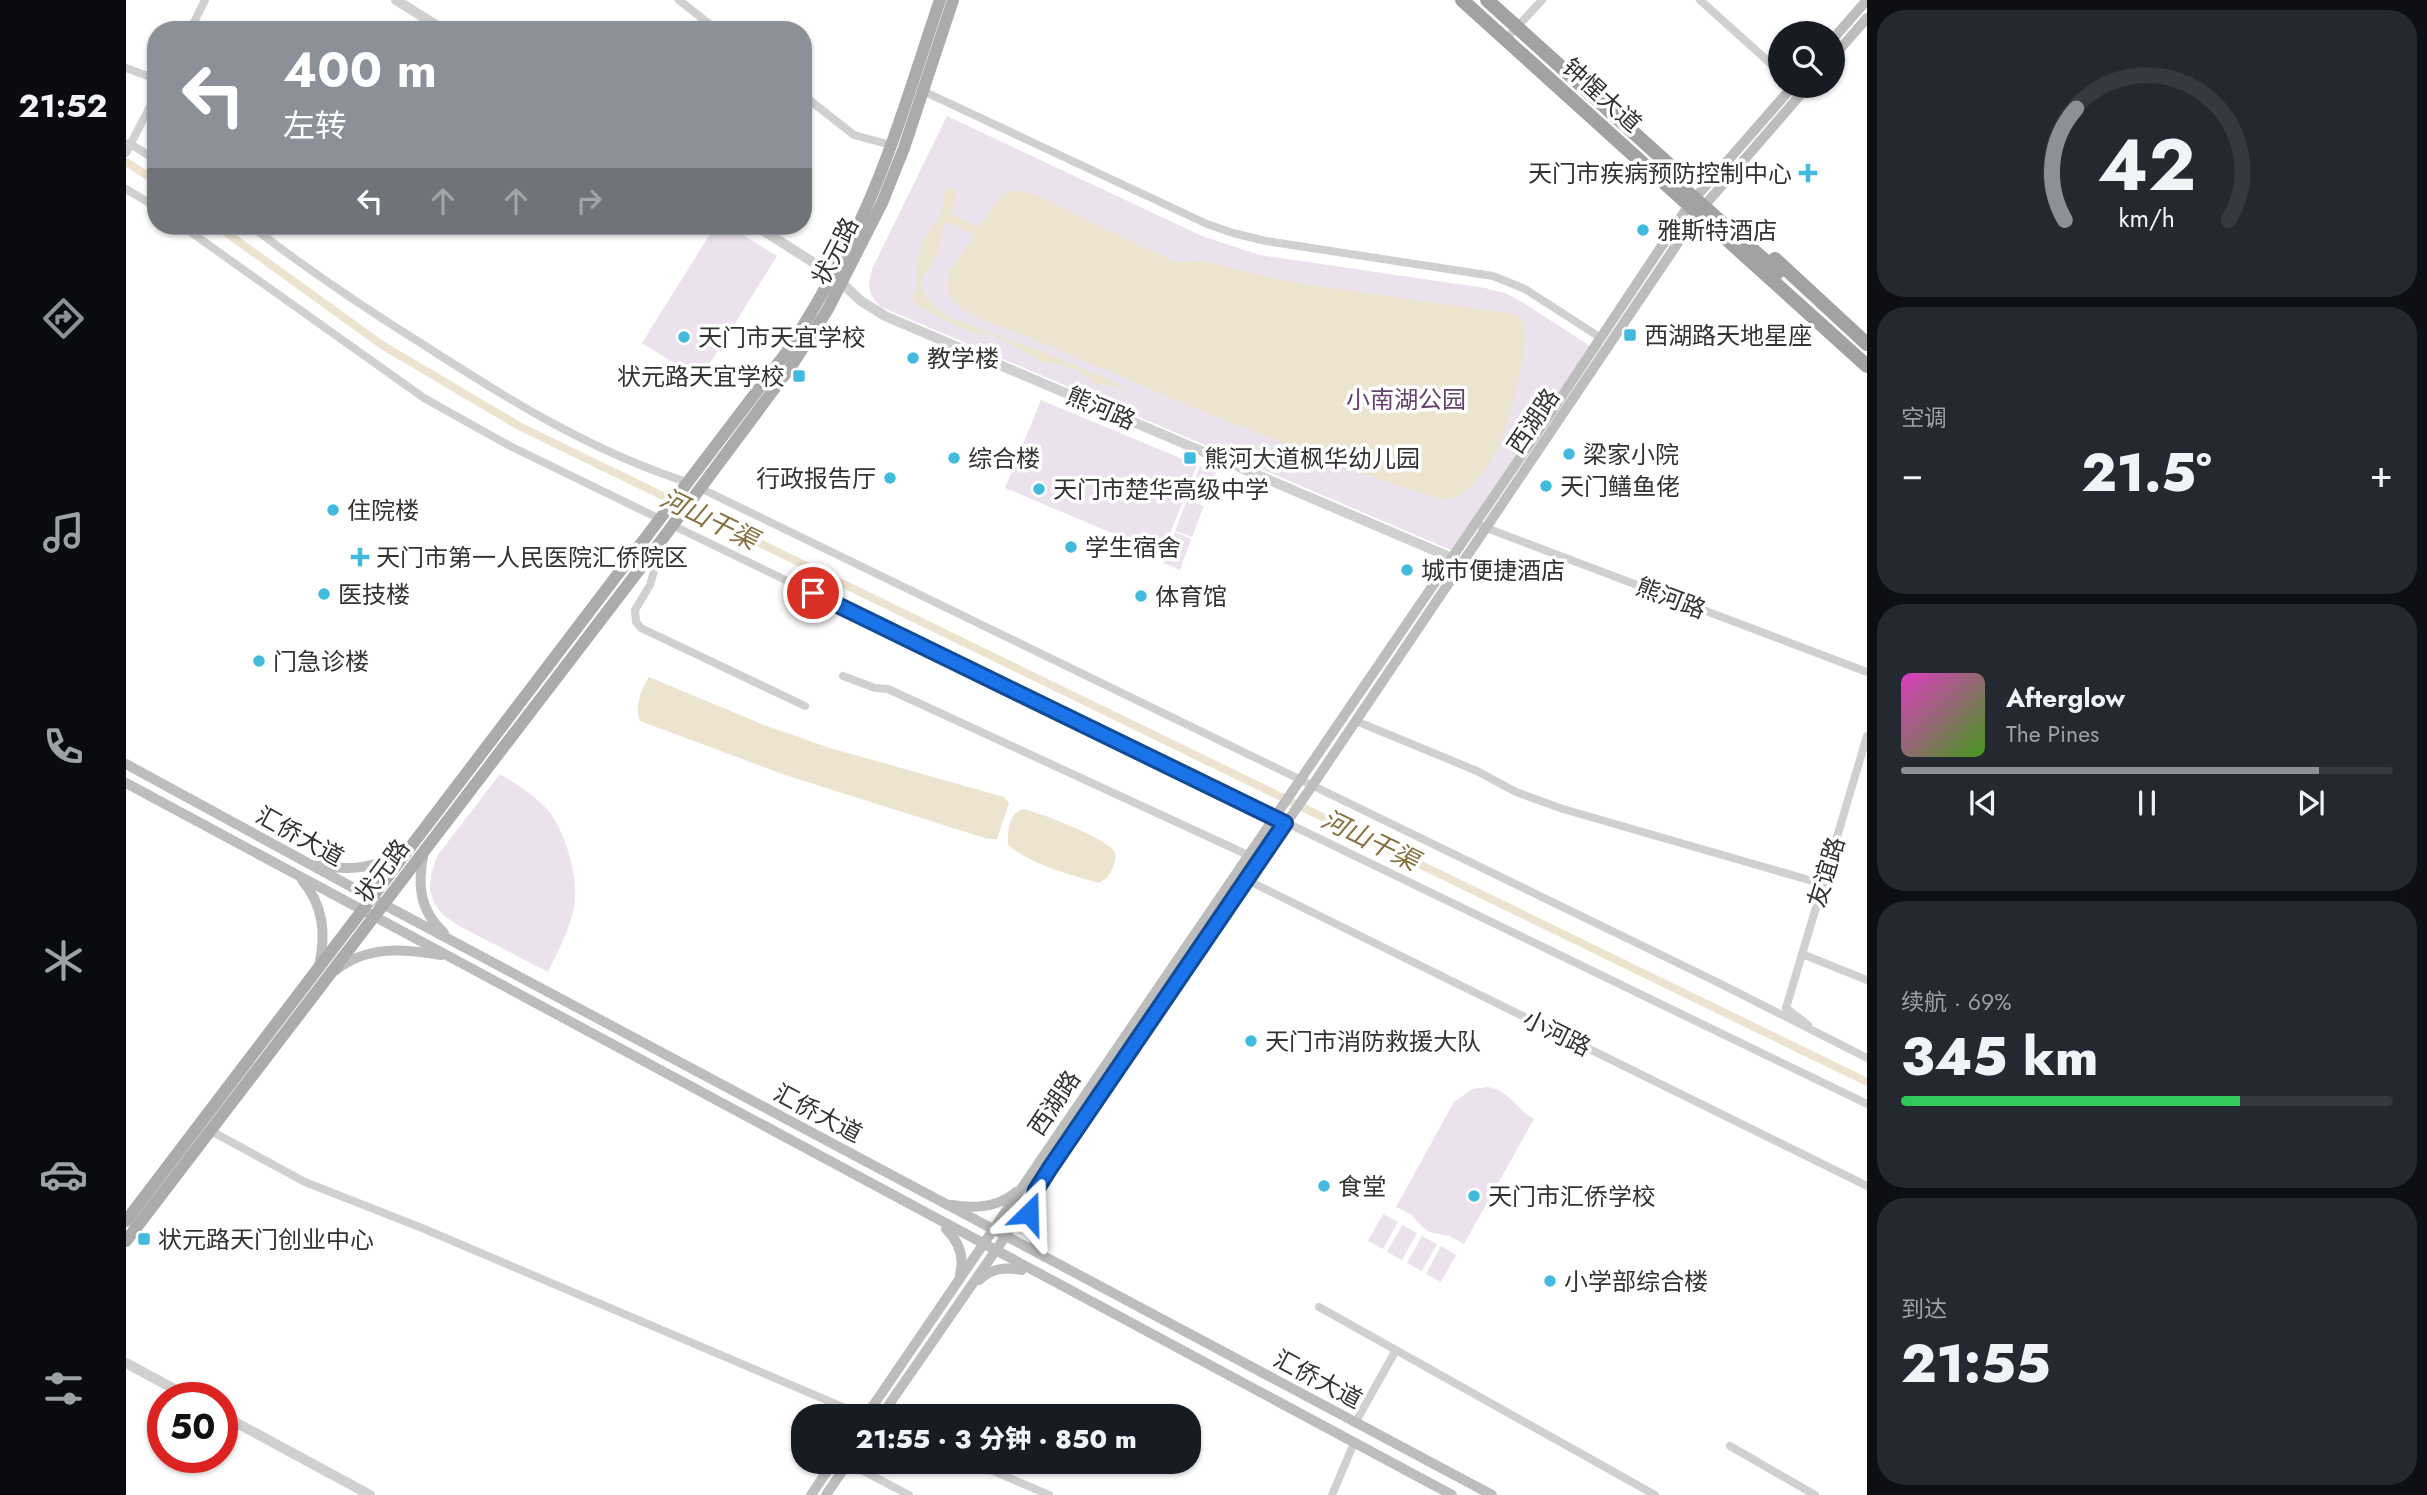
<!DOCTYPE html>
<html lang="zh">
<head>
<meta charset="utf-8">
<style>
  body { margin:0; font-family:Jost,"Noto Sans SC",sans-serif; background:#242831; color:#f1f3f6; height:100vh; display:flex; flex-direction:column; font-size:26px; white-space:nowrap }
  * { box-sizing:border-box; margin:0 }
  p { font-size:23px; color:#9ea1a6 }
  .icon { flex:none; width:38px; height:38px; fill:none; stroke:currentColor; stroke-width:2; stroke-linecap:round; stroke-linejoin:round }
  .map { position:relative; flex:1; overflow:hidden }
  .sheet { display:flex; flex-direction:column; gap:10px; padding:10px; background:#0d0f14; width:560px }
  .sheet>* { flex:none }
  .hud { position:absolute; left:21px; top:21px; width:665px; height:214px; border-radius:28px; box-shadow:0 2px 5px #0004; background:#8c9099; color:#fff; overflow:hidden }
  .tools { position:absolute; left:1642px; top:21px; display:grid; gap:14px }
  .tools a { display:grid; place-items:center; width:77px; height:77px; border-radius:50%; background:#171b24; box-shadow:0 2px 5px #0004; font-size:35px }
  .speed { position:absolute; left:21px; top:1382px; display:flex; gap:14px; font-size:35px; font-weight:700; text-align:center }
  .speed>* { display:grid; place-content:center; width:91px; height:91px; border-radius:50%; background:#171b24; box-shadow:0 2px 5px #0004; line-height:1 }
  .speed .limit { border:10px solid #d22; background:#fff; color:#111 }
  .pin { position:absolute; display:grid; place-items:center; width:60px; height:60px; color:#fff; margin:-30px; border:4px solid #fff; border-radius:50%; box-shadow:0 2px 7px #0007 }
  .me { position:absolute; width:77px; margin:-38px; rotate:22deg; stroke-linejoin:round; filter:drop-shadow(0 0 5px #0008) }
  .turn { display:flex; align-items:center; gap:24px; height:147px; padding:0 21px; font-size:32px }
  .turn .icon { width:91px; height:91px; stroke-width:2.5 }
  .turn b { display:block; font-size:49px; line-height:60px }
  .lanes { display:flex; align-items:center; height:66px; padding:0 21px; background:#0003; justify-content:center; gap:35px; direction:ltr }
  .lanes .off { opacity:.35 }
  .big { font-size:52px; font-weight:800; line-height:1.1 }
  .sheet .tile { flex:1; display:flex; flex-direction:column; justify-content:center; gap:10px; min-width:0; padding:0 24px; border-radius:28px; background:#242831 }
  .sheet .dial { align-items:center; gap:0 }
  .dial svg { height:182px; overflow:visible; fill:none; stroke:#363941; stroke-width:7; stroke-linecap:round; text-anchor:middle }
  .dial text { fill:#f1f3f6; stroke:none }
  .song { display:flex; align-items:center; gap:21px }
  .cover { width:84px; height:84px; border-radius:10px; background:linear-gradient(135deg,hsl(310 70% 55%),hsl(100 70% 35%)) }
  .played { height:7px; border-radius:4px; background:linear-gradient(90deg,#8c9099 85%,#363941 85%) }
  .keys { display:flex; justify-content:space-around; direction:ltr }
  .heat { display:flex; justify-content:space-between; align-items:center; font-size:38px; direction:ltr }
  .charge { height:10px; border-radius:5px; background:linear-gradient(90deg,#34c759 69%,#363941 0) }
  .trip { position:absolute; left:665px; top:1404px; width:410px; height:70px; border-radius:28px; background:#171b24; box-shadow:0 2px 5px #0004; font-weight:800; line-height:70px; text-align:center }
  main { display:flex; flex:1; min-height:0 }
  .tab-bar { display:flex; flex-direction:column; width:126px; justify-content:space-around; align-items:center; background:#090b0e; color:#9ea1a6 }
  .tab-bar .icon { width:49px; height:49px }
  .tab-bar .on { color:#8c9099 }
  .tab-bar b { font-size:32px; color:#f1f3f6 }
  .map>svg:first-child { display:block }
  .green { fill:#ece2ee }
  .water { fill:#ede4d0 }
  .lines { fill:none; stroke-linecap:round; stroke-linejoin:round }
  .canal { stroke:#ede4d0; stroke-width:8 }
  .minor { stroke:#d0d0d0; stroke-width:8 }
  .tertiary { stroke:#d0d0d0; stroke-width:10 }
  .secondary { stroke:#bdbdbd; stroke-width:10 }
  .primary { stroke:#ababab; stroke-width:12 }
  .trunk { stroke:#a2a2a2; stroke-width:14 }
  .route-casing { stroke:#114b97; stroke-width:18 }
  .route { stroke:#1a73e8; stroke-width:12 }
  .poi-dot { fill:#41bade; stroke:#fff; stroke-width:2.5 }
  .labels { text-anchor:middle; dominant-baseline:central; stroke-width:7; stroke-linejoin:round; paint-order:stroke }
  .street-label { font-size:24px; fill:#333; stroke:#fff }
  .poi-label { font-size:24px; fill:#333; stroke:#fff; text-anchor:start }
  .park-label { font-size:24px; fill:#66416e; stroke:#fff }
  .water-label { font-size:26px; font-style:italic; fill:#86703e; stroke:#fff }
</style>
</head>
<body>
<main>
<nav class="tab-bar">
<b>21:52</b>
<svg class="icon on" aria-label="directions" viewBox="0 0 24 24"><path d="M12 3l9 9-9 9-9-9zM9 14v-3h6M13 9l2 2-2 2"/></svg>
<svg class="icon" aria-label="music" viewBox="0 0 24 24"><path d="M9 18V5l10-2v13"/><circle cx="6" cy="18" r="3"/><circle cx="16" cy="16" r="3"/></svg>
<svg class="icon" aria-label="phone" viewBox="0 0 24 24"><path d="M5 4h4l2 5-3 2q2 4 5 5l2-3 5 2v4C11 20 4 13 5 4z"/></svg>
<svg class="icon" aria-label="climate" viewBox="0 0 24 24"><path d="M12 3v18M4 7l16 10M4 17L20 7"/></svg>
<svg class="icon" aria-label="car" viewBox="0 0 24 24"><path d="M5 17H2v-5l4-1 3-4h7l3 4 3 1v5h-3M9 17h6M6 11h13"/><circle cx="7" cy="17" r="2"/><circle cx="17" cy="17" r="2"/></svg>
<svg class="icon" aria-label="filters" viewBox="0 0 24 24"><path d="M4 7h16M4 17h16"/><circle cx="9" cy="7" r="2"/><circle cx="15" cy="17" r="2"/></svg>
</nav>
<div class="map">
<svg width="1741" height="1495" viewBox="0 0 1741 1495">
  <rect width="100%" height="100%" fill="#fff"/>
  <g class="green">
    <path d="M821,116l255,120 58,19 225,33 20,5 17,9 68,44 -139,204 -570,-243c-13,-12 -14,-21 -9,-38z"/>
    <polygon points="589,226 602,226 651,256 574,379 516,343"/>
    <polygon points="915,400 1071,465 1036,554 879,488"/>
    <polygon points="1074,466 1090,472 1079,503 1062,497"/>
    <polygon points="1061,500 1078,506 1066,537 1049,531"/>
    <polygon points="1049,532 1065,539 1054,570 1037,563"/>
    <path d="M374,774c18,11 38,23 51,40 17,25 29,69 22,98 -5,21 -16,41 -25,60l-89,-46 -17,-12 -8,-11 -4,-13 1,-15 6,-19z"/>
    <path d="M1361,1087c23,3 28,22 47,32l-70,125 -15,-8 -20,-4 -12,-10 -5,-7 -16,-8 58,-105 18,-13z"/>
    <polygon points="1257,1214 1272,1222 1257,1249 1242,1241"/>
    <polygon points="1276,1225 1291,1233 1276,1260 1261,1252"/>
    <polygon points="1296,1236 1311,1244 1296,1271 1281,1263"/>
    <polygon points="1315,1246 1330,1255 1315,1282 1300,1274"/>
  </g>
  <g class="water">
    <path d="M821,188l7,1 3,5 -5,17 1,4 26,13c18,-27 22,-47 60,-32l136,66 27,-1 89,21 224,32c4,4 8,8 9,14 5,23 -16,100 -27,122 -8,17 -34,52 -54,50l-57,-18 -173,-66 -185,-79 -47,-17 -26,-16 -8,-13 3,-20 25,-36 -29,-13 -3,3 -4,27 -18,28 1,12 12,14 17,12 92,34 79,33 1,3 -26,-4 -26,-17 -30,-5 -35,-21 -16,-6 -13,-1 -33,-14 -27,-15 -4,-6c7,-17 2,-35 8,-53 4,-13 15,-20 20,-33 4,-9 0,-17 6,-25z"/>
    <path d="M523,677l115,48 66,23 174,49 5,6 -12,36h-9l-203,-64 -145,-54c-6,-14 1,-31 9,-44z"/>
    <path d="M897,809c16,3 85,30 91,42 3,5 1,11 -1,16 -3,8 -7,13 -15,16 -31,-10 -64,-17 -90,-38 -1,-13 1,-32 15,-36z"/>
  </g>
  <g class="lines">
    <g class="canal">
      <polyline points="0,162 30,181"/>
      <polyline points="91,226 256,345 393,426 1741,1082"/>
    </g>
    <g class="minor">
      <polyline points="553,0 591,30"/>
      <polyline points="1574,0 1654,72"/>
      <polyline points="64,30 79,0"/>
      <polyline points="1380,39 1416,0"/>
      <polyline points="0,68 30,79"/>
      <polyline points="797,91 1081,224 1107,233 1140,241 1367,276 1399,289 1475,338"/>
      <polyline points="677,95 728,135 765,145"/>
      <polyline points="3,143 30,160"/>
      <polyline points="0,153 30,95"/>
      <polyline points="0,189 30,207"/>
      <polyline points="56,226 298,398 384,446 534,519"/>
      <path d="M125,226c57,44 115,83 176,121 82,53 166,105 260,135"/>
      <polyline points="574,488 1595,984 1741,1058"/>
      <polyline points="546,525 1741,1104"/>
      <polyline points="1355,526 1741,672"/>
      <polyline points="526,553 530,564 524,585 509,610 510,622 515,628 679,706"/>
      <polyline points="717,676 749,688 762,689 1122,855"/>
      <polyline points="1230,721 1351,771 1390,792 1437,809 1697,884"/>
      <polyline points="1121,880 1741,1186"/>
      <polyline points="1676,954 1741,980"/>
      <polyline points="1682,1025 1660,1008 1741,736"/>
      <polyline points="85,1131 179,1182 296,1228 738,1416"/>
      <polyline points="1193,1307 1529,1495"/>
      <polyline points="1229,1423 1270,1350"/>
      <polyline points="1604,1446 1689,1495"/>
      <polyline points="844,1461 923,1495"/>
      <polyline points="722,1463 783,1495"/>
      <polyline points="1206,1495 1228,1443"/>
    </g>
    <g class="tertiary">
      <polyline points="270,0 318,30"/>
      <polyline points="630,226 707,275 735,301 759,316 1333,561"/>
      <polyline points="0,1363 65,1398"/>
      <polyline points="96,1415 244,1495"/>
    </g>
    <g class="secondary">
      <polyline points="1706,40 1741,0"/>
      <polyline points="1706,58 1741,18"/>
      <polyline points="0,764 257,904 1366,1495"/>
      <polyline points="0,783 1326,1495"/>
      <path d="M298,852c-7,32 -5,58 20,81"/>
      <path d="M191,865c34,6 62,4 90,-17"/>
      <path d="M176,880c22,26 24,54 17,86"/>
      <path d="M210,970c32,-25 68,-21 105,-15"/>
      <path d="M906,1201c-7,23 -1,37 13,56"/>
      <path d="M826,1205c23,4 46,2 64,-13"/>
      <path d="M820,1229c13,13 19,27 14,45"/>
      <path d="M853,1280c13,-12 26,-13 43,-10"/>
      <polyline points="740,1416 1426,411 1563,205 1667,86"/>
      <polyline points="755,1416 879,1237 996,1060 1186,786 1572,213 1682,86"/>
      <polyline points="685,1495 708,1461"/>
      <polyline points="700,1495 723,1461"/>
    </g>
    <g class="primary">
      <path d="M0,1221l660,-868c28,-43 54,-89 76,-136 32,-70 53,-144 78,-217"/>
      <polyline points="0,1241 526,553 666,365 702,309 756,203 778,148 827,0"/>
    </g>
    <g class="trunk">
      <polyline points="1336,0 1741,366"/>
      <polyline points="1361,0 1550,171 1560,191"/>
      <polyline points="1560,191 1652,272"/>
      <polyline points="1649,259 1741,344"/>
    </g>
  </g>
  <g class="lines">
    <defs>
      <polyline id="route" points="687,593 1159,823 924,1168 910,1190 903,1213"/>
    </defs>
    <use href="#route" class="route-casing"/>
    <use href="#route" class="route"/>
  </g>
  <g class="poi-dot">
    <path d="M1678.5 162.5h7v7h7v7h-7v7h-7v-7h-7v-7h7z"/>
    <circle cx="1517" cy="230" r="7"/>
    <rect x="1497" y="328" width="14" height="14" rx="3.5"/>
    <circle cx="558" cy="337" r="7"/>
    <circle cx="787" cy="358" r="7"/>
    <rect x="666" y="369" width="14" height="14" rx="3.5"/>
    <circle cx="1443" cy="454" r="7"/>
    <circle cx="828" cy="458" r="7"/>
    <rect x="1057" y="451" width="14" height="14" rx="3.5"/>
    <circle cx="764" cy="478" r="7"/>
    <circle cx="1420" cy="486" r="7"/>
    <circle cx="913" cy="489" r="7"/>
    <circle cx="207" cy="510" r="7"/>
    <circle cx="945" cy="547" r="7"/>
    <path d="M230.5 546.5h7v7h7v7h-7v7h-7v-7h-7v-7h7z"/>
    <circle cx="1281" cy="570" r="7"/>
    <circle cx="198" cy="594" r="7"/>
    <circle cx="1015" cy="596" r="7"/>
    <circle cx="133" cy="661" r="7"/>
    <circle cx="1125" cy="1041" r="7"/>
    <circle cx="1198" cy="1186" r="7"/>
    <circle cx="1348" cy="1196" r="7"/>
    <rect x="11" y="1232" width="14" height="14" rx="3.5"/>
    <circle cx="1424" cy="1281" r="7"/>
  </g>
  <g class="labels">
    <g class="street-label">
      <text transform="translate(1476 95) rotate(42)">钟惺大道</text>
      <text transform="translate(709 251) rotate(-63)">状元路</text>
      <text transform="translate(975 408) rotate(23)">熊河路</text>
      <text transform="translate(1407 421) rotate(-56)">西湖路</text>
      <text transform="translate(1545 598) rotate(21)">熊河路</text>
      <text transform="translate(174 836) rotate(29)">汇侨大道</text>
      <text transform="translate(256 871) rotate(-53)">状元路</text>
      <text transform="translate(1700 872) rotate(-73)">友谊路</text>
      <text transform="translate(1431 1033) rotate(26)">小河路</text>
      <text transform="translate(928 1103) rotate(-56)">西湖路</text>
      <text transform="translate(692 1113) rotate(28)">汇侨大道</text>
      <text transform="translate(1192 1379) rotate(28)">汇侨大道</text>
    </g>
    <g class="poi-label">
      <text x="1666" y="173" text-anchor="end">天门市疾病预防控制中心</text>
      <text x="1531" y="230">雅斯特酒店</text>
      <text x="1518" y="335">西湖路天地星座</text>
      <text x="572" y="337">天门市天宜学校</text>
      <text x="801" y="358">教学楼</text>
      <text x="659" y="376" text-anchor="end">状元路天宜学校</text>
      <text x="1457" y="454">梁家小院</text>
      <text x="842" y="458">综合楼</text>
      <text x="1078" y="458">熊河大道枫华幼儿园</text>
      <text x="750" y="478" text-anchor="end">行政报告厅</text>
      <text x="1434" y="486">天门鳝鱼佬</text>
      <text x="927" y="489">天门市楚华高级中学</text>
      <text x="221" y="510">住院楼</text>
      <text x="959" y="547">学生宿舍</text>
      <text x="250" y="557">天门市第一人民医院汇侨院区</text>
      <text x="1295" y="570">城市便捷酒店</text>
      <text x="212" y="594">医技楼</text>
      <text x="1029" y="596">体育馆</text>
      <text x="147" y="661">门急诊楼</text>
      <text x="1139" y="1041">天门市消防救援大队</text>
      <text x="1212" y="1186">食堂</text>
      <text x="1362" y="1196">天门市汇侨学校</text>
      <text x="32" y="1239">状元路天门创业中心</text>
      <text x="1438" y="1281">小学部综合楼</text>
    </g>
    <g class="park-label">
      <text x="1280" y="399">小南湖公园</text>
    </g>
    <g class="water-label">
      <text transform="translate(583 519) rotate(26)">河山干渠</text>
      <text transform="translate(1244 840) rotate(26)">河山干渠</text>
    </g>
  </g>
</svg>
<div class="tools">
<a><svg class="icon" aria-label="search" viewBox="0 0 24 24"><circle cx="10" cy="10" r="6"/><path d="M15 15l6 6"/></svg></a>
</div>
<div class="speed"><div class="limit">50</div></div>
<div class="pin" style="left:687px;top:593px;background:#d93025"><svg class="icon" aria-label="arrive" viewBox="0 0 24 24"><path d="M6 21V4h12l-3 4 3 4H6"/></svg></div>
<svg class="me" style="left:903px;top:1213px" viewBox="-20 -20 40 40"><path d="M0-17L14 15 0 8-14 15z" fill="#1a73e8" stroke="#fff" stroke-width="4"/></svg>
<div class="trip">21:55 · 3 分钟 · 850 m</div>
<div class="hud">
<div class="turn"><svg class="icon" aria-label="left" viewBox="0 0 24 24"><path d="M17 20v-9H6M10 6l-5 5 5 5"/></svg><div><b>400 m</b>左转</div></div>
<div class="lanes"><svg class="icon" aria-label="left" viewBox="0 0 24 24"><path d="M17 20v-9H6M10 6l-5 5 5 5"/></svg><svg class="icon off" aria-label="ahead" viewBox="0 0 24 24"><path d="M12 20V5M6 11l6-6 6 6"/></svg><svg class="icon off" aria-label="ahead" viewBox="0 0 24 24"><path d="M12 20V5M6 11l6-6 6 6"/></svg><svg class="icon off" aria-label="right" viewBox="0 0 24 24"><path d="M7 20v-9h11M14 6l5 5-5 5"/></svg></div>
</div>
</div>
<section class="sheet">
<div class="tile dial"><svg viewBox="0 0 100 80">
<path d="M14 69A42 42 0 1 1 86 69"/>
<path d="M14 69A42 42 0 0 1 19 20" stroke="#8c9099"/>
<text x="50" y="56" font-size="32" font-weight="700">42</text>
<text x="50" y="72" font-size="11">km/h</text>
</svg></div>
<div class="tile"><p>空调</p>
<div class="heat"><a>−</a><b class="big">21.5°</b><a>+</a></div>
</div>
<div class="tile">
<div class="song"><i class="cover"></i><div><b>Afterglow</b><p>The Pines</p></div></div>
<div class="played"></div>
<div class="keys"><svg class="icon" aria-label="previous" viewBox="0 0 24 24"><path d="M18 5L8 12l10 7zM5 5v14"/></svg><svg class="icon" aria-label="pause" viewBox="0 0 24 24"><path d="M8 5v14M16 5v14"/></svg><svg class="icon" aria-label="next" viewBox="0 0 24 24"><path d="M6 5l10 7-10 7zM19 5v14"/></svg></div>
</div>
<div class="tile"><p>续航 · 69%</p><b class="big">345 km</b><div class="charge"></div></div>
<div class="tile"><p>到达</p><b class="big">21:55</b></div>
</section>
</main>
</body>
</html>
